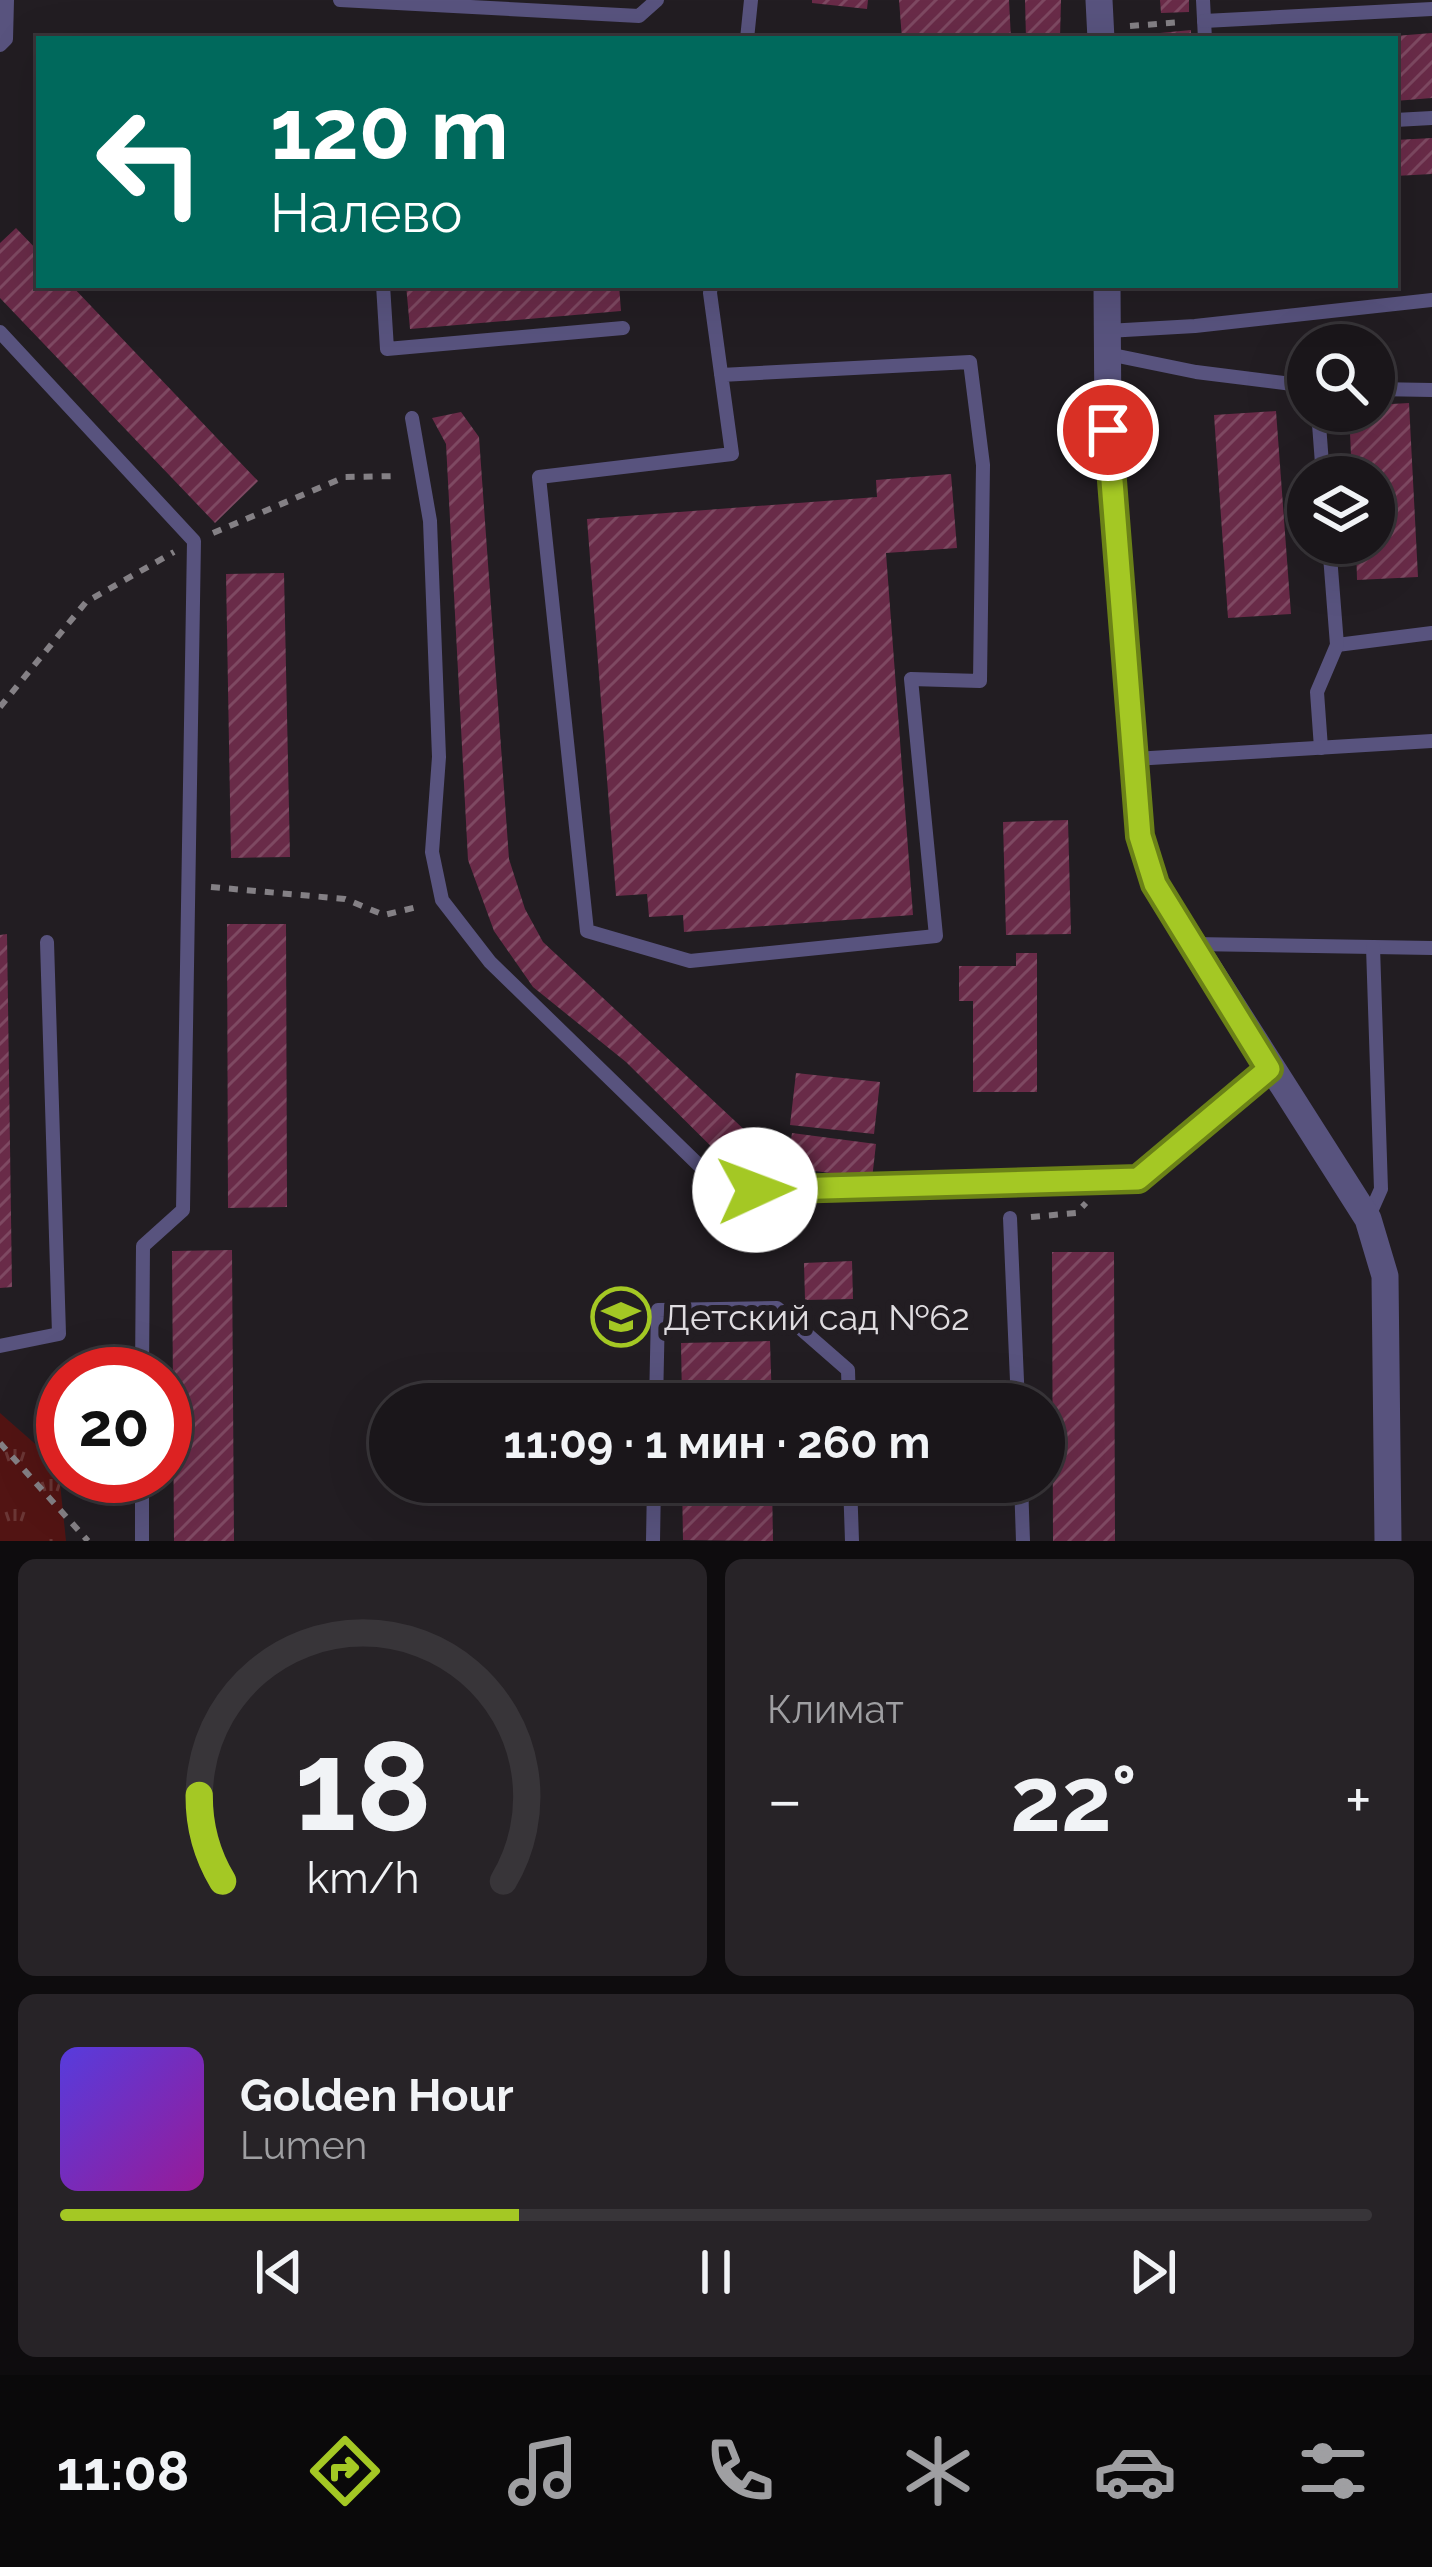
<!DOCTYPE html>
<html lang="ru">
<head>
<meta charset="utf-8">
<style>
  body { margin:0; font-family:Raleway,sans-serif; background:#272327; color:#f1f3f6; height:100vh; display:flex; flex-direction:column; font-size:45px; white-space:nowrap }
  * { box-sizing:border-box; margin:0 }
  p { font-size:39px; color:#9f9fa2 }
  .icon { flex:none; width:66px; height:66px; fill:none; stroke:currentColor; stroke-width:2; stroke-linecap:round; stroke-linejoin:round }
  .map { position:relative; height:1541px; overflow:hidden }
  .sheet { display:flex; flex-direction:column; gap:18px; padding:18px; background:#0e0c0e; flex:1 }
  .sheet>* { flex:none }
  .hud { position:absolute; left:36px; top:36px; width:1362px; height:252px; border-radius:0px; box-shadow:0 12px 48px #0002,0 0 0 3px #383539; background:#00695c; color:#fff; overflow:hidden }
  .controls { position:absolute; left:1287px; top:324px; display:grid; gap:24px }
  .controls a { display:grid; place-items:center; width:108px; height:108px; border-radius:50%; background:#1a161a; box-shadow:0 12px 48px #0002,0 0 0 3px #383539; font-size:60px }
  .speed { position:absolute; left:36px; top:1347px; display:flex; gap:24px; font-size:60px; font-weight:700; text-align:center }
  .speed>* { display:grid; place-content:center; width:156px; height:156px; border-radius:50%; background:#1a161a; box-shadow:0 12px 48px #0002,0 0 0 3px #383539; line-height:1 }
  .speed .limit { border:18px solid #d22; background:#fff; color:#111 }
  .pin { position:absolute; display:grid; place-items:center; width:102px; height:102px; color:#fff; margin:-51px; border:6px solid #fff; border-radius:50%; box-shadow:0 3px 12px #0007 }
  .me { position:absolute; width:132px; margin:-66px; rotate:88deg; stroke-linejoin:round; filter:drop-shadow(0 0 9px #0008) }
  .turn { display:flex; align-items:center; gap:42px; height:252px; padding:0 36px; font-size:54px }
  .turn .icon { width:156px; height:156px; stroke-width:2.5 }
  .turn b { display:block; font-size:84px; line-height:102px }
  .big { font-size:90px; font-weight:700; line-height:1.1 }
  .sheet .tile { flex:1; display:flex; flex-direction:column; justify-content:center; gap:18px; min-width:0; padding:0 42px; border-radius:18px; background:#272327 }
  .sheet .dial { align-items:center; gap:0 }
  .dial svg { height:312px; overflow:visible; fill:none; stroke:#383539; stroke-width:7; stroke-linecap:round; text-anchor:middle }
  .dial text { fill:#f1f3f6; stroke:none }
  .song { display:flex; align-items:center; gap:36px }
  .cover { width:144px; height:144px; border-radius:18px; background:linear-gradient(135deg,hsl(250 70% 55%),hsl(300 70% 35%)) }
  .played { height:12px; border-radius:6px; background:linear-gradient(90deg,#a4c824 35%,#383539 35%) }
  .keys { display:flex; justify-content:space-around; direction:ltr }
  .heat { display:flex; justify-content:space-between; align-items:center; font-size:66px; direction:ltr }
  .sheet .tiles { flex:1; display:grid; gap:18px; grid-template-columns:1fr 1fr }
  .tile:last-child { grid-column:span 2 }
  .trip { position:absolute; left:369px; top:1383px; width:696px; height:120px; border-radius:60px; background:#1a161a; box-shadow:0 12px 48px #0002,0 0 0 3px #383539; font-weight:700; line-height:120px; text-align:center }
  .dock { display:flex; height:192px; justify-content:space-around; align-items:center; background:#0a090a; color:#9f9fa2 }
  .dock .icon { width:84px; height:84px }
  .dock .on { color:#a4c824 }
  .dock b { font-size:54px; color:#f1f3f6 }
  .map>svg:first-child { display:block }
  .park { fill:url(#park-tufts) }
  .building { fill:url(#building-hatch) }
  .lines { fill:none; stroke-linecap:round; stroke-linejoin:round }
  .path { stroke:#848085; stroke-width:6; stroke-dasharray:9 9; stroke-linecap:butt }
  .service { stroke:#58537e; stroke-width:14 }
  .minor { stroke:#58537e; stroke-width:27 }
  .route-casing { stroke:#6b8217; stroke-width:30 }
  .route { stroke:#a4c824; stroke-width:21 }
  .labels { text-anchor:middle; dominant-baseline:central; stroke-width:12; stroke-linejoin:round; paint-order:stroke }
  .poi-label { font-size:36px; fill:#dfdce0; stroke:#221d22; text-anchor:start }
</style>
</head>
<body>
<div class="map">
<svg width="1432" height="1541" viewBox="0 0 1432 1541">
  <defs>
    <pattern id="park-tufts" width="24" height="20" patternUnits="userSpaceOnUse" patternTransform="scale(3)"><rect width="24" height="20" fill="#521413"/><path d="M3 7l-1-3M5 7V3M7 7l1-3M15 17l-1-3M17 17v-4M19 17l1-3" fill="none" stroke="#6a3635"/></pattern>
    <pattern id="building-hatch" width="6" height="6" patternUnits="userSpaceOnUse" patternTransform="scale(3)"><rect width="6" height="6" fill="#692b48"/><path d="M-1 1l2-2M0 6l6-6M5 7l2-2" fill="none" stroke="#7e4962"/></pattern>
  </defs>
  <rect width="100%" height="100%" fill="#221d22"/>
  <polygon class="park" points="0,1413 58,1464 66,1541 0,1541"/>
  <g class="building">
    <polygon points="812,0 868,0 867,9 812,3"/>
    <polygon points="899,0 1009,0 1011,39 902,39"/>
    <polygon points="1025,0 1061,0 1060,39 1026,39"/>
    <polygon points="1160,0 1189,0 1189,12 1161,13"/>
    <polygon points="1191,30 1191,39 1161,39 1160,33"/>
    <polygon points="1432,33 1432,98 1395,101 1395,36"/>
    <polygon points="1432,138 1432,174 1395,176 1395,140"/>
    <polygon points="16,228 39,252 39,285 71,285 258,481 215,523 0,298 0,243"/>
    <polygon points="406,285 619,285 621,311 410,329"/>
    <polygon points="865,285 915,285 915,289 866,291"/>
    <polygon points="1409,403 1418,577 1357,580 1356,543 1374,543 1374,477 1352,477 1349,411 1374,411 1374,405"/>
    <polygon points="1276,411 1291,614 1228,618 1214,415"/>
    <polygon points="461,412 479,437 509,859 525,909 543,942 779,1162 766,1179 739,1174 626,1062 533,987 494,931 468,860 446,444 432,418"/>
    <polygon points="951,474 957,548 886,553 913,915 684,932 683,915 649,917 647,894 616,896 587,519 877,497 876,480"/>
    <polygon points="284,573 290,857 231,858 226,574"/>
    <polygon points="1068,820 1071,934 1006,935 1003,822"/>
    <polygon points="227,924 286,924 287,1207 228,1208"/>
    <polygon points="7,934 12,1287 0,1288 0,935"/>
    <polygon points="1016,953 1037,953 1037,1092 973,1092 973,1001 959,1001 959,966 1016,966"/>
    <polygon points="796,1073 880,1082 874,1134 790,1125"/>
    <polygon points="792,1133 876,1144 872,1179 787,1167"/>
    <polygon points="232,1250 234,1541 174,1541 172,1251"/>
    <polygon points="1052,1252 1114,1252 1115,1541 1053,1541"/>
    <polygon points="852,1261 853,1299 805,1300 804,1263"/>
    <polygon points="770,1341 772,1404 740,1404 740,1399 682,1400 681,1343"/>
    <polygon points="682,1482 772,1482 773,1541 683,1540"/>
  </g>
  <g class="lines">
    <g class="path">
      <polyline points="1130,26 1183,22"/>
      <polyline points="213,533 345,477 398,476"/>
      <polyline points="0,707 86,602 174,552"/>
      <polyline points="211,887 345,899 384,915 421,906"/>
      <polyline points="1031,1217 1076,1213 1086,1203"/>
      <polyline points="0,1443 88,1541"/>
    </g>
    <g class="service">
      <polyline points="340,0 639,16 657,0"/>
      <polyline points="1203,0 1205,39"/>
      <polyline points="1204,21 1432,9"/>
      <polyline points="747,39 751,0"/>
      <polyline points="0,45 6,39 7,0"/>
      <polyline points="1395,120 1432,118"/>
      <polyline points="383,285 387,349 623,328"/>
      <polyline points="711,285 710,293 732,454 539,477 587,931 690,961 936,936 911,679 980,681 983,465 970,362 721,375"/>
      <polyline points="1107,331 1195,326 1432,300"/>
      <polyline points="0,332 194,541 183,1210 143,1246 142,1374"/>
      <polyline points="1108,354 1196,372 1308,386"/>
      <polyline points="1374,389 1432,390"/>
      <polyline points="1318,411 1323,477"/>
      <polyline points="412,418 430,521 439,757 432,852 442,900 490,962 709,1175 755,1190 1138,1179 1269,1069"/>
      <polyline points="1337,645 1432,633"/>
      <polyline points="1321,748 1317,692 1337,645 1329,543"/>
      <polyline points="1134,759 1432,741"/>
      <polyline points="1193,944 1432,948"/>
      <polyline points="1369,1216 1381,1189 1373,947"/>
      <polyline points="1010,1218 1018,1404"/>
      <polyline points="0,1346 59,1334 47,942"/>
      <polyline points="656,1404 658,1310 777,1308 848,1370 849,1404"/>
      <polyline points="850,1482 852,1541"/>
      <polyline points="1021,1482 1023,1541"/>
      <polyline points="142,1541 142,1476"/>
      <polyline points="653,1541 654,1482"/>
    </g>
    <g class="minor">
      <polyline points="1099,0 1101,39"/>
      <polyline points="1107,285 1108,430 1140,836 1155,884 1368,1219 1385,1276 1388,1541"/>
    </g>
  </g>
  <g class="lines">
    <defs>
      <polyline id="route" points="755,1190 1138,1179 1269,1069 1155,884 1140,836 1108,430"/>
    </defs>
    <use href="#route" class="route-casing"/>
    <use href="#route" class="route"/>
  </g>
  <defs>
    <symbol id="school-ring" viewBox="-11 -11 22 22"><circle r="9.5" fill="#221d22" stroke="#a4c824" stroke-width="1.5"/><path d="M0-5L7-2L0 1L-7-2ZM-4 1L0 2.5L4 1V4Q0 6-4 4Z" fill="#a4c824"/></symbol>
  </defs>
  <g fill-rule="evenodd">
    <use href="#school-ring" x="588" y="1284" width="66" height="66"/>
  </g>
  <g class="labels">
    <g class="poi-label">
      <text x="663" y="1317">Детский сад №62</text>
    </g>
  </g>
</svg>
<div class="controls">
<a><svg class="icon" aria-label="search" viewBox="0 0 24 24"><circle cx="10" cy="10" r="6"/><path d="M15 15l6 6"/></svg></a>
<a><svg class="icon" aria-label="layers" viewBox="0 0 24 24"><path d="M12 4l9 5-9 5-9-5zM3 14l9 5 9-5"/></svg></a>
</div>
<div class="speed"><div class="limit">20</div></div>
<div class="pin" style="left:1108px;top:430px;background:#d93025"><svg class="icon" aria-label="arrive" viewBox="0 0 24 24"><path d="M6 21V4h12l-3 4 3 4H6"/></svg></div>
<svg class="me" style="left:755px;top:1190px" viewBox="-20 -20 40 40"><circle r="19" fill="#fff"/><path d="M0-13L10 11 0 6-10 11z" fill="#a4c824"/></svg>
<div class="trip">11:09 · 1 мин · 260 m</div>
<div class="hud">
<div class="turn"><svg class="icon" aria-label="left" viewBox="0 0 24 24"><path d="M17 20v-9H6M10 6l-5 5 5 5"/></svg><div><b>120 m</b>Налево</div></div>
</div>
</div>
<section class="sheet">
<div class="tiles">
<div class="tile dial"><svg viewBox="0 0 100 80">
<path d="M14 69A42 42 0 1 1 86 69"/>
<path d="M14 69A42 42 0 0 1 8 47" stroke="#a4c824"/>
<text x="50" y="56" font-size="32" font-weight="700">18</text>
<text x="50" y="72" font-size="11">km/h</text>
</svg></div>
<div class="tile"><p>Климат</p>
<div class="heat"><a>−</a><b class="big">22°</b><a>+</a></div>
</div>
<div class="tile">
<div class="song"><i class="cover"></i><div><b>Golden Hour</b><p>Lumen</p></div></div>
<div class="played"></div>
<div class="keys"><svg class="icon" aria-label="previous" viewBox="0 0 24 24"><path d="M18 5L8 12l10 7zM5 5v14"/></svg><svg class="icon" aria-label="pause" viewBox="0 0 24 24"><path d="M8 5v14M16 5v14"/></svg><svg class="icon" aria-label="next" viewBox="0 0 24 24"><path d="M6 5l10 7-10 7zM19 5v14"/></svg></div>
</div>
</div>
</section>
<nav class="dock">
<b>11:08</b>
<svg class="icon on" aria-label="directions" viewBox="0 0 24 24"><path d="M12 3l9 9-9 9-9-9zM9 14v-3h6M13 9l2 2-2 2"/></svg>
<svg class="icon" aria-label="music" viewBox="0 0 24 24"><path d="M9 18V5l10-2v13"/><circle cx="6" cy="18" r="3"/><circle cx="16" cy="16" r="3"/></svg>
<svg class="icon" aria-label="phone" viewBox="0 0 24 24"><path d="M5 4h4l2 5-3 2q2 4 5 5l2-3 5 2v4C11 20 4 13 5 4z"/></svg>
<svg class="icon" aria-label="climate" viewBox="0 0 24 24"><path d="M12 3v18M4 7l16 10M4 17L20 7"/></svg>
<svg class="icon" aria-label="car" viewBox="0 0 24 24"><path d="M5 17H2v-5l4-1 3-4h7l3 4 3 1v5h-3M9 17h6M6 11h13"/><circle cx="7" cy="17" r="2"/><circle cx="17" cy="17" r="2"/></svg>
<svg class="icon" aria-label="filters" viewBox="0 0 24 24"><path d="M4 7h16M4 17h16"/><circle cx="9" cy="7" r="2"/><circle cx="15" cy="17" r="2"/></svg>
</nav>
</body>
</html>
